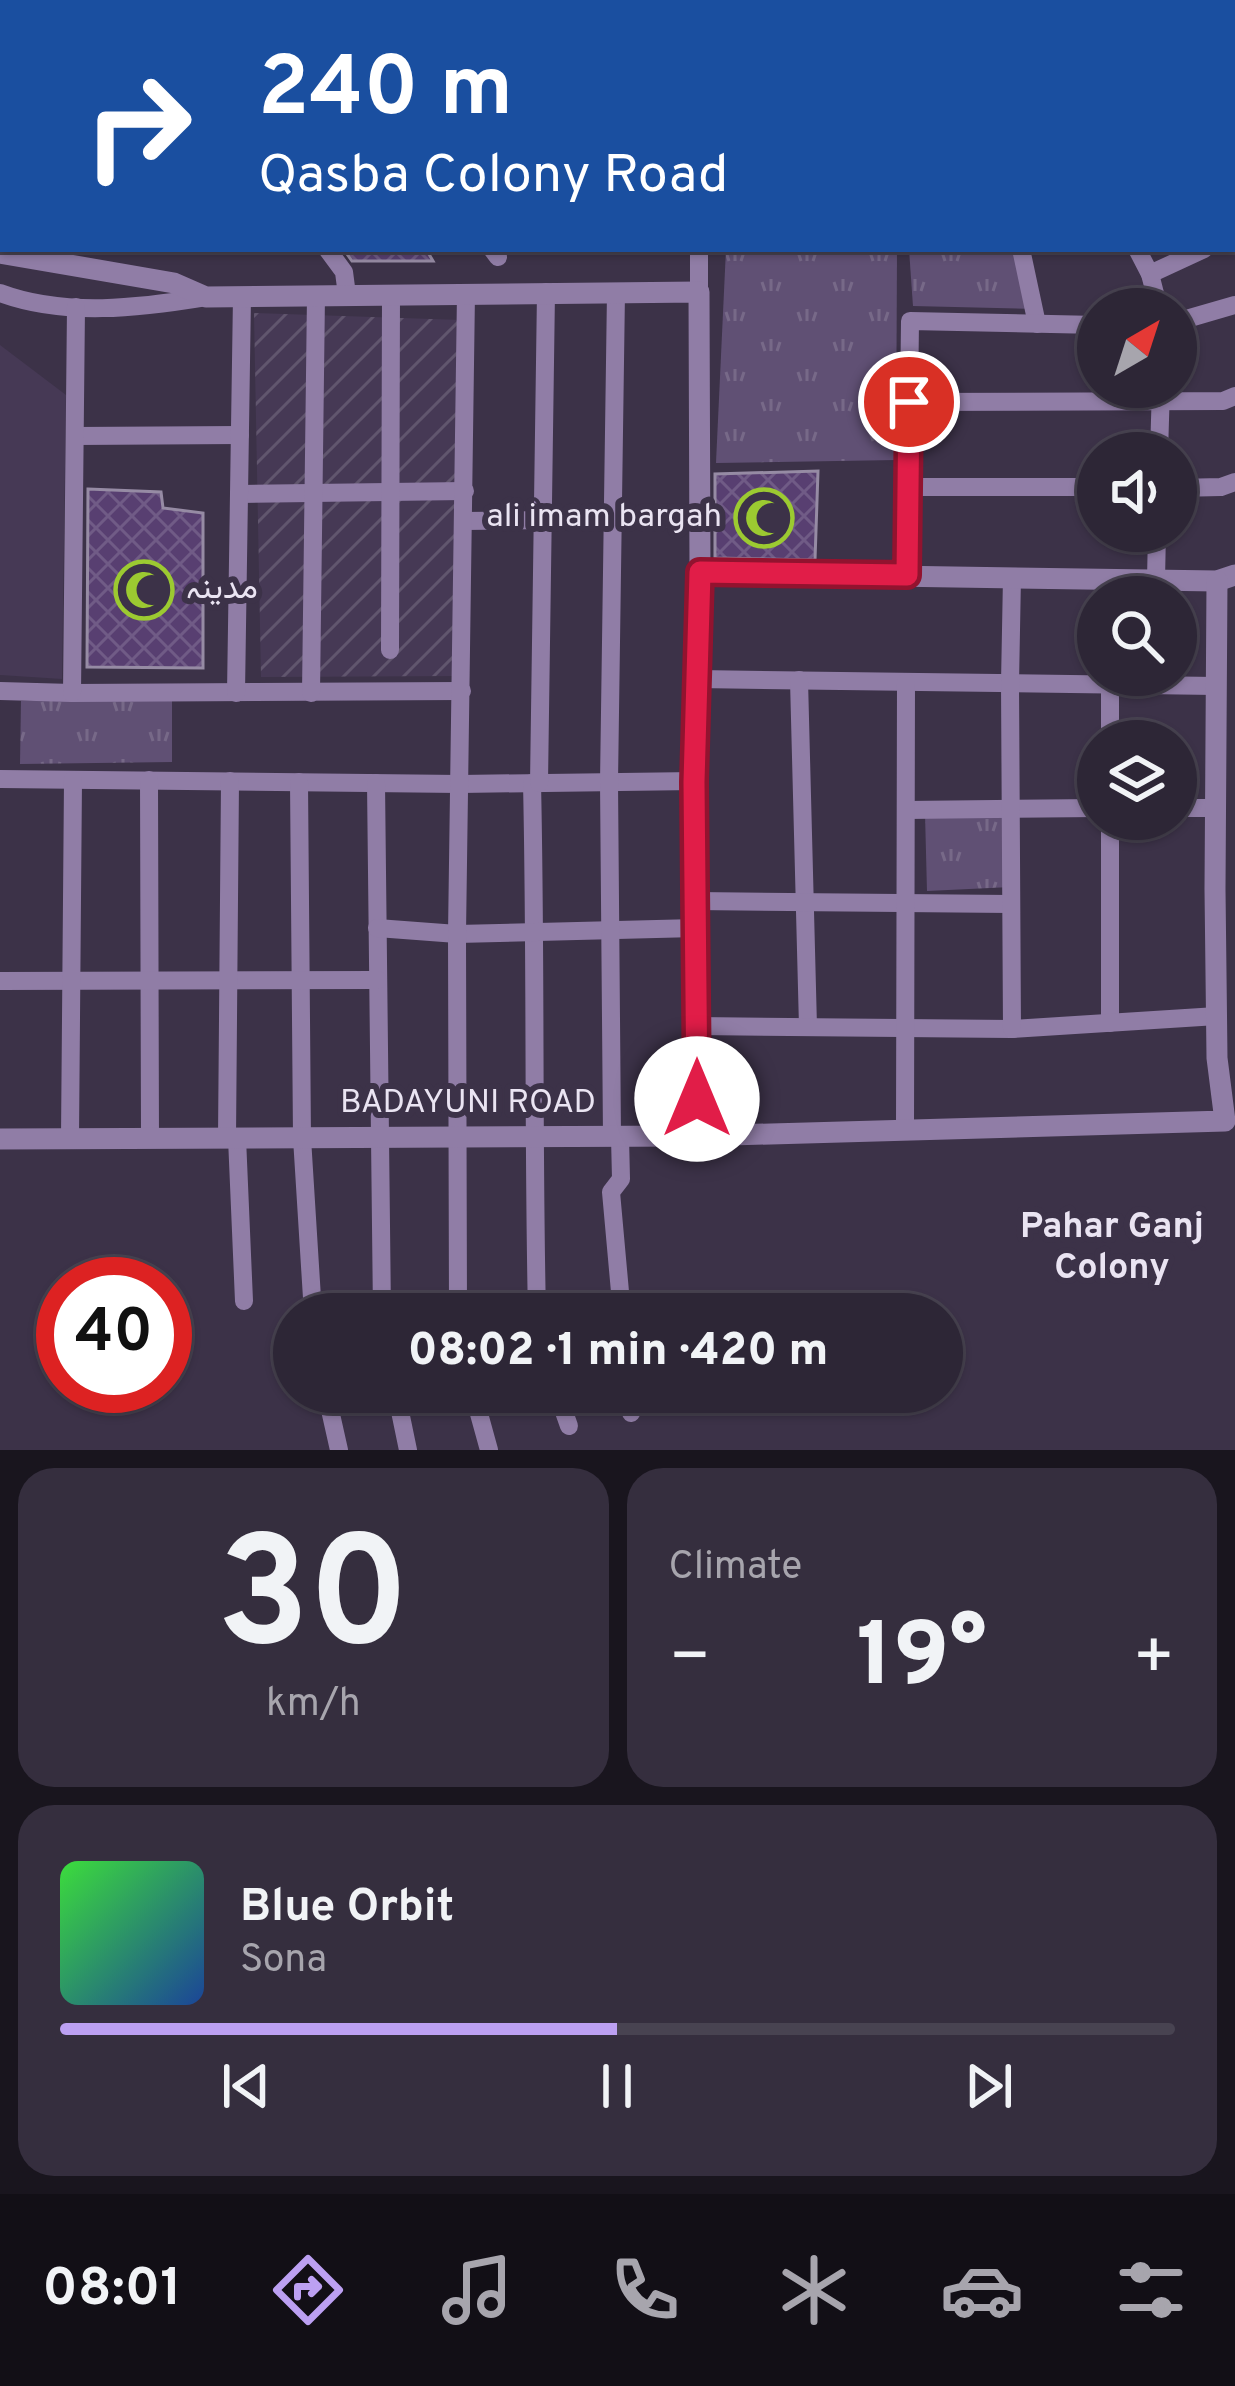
<!DOCTYPE html>
<html lang="en">
<head>
<meta charset="utf-8">
<style>
  body { margin:0; font-family:Overpass,Vazirmatn,sans-serif; background:#352e3e; color:#f1f3f6; height:100vh; display:flex; flex-direction:column; font-size:45px; white-space:nowrap }
  * { box-sizing:border-box; margin:0 }
  p { font-size:39px; color:#a7a5ad }
  .icon { flex:none; width:66px; height:66px; fill:none; stroke:currentColor; stroke-width:2; stroke-linecap:round; stroke-linejoin:round }
  .map { position:relative; height:1450px; overflow:hidden }
  .side { display:flex; flex-direction:column; gap:18px; padding:18px; background:#19151e; flex:1 }
  .side>* { flex:none }
  .banner { position:absolute; left:0px; top:0px; width:1236px; height:252px; box-shadow:0 3px 9px #0004,0 0 0 3px #484351; background:#1a4fa0; color:#fff; overflow:hidden }
  .needle { width:78px; rotate:39deg }
  .fabs { position:absolute; left:1077px; top:288px; display:grid; gap:24px }
  .fabs a { display:grid; place-items:center; width:120px; height:120px; border-radius:50%; background:#2d2636; box-shadow:0 3px 9px #0004,0 0 0 3px #484351; font-size:60px }
  .speed { position:absolute; left:36px; top:1257px; display:flex; gap:24px; font-size:60px; font-weight:700; text-align:center }
  .speed>* { display:grid; place-content:center; width:156px; height:156px; border-radius:50%; background:#2d2636; box-shadow:0 3px 9px #0004,0 0 0 3px #484351; line-height:1 }
  .speed .limit { border:18px solid #d22; background:#fff; color:#111 }
  .pin { position:absolute; display:grid; place-items:center; width:102px; height:102px; color:#fff; margin:-51px; border:6px solid #fff; border-radius:50%; box-shadow:0 3px 12px #0007 }
  .me { position:absolute; width:132px; margin:-66px; rotate:0deg; stroke-linejoin:round; filter:drop-shadow(0 0 9px #0008) }
  .turn { display:flex; align-items:center; gap:42px; height:252px; padding:0 60px; font-size:54px }
  .turn .icon { width:156px; height:156px; stroke-width:2.5 }
  .turn b { display:block; font-size:84px; line-height:102px }
  .big { font-size:90px; font-weight:800; line-height:1.1 }
  .side .tile { flex:1; display:flex; flex-direction:column; justify-content:center; gap:18px; min-width:0; padding:0 42px; border-radius:36px; background:#352e3e }
  .side .dial { align-items:center; gap:0 }
  .dial b { font-size:156px; line-height:1 }
  .song { display:flex; align-items:center; gap:36px }
  .cover { width:144px; height:144px; border-radius:18px; background:linear-gradient(135deg,hsl(120 70% 55%),hsl(220 70% 35%)) }
  .played { height:12px; border-radius:6px; background:linear-gradient(90deg,#bca0f2 50%,#484351 50%) }
  .keys { display:flex; justify-content:space-around; direction:ltr }
  .heat { display:flex; justify-content:space-between; align-items:center; font-size:66px; direction:ltr }
  .side .tiles { flex:1; display:grid; gap:18px; grid-template-columns:1fr 1fr }
  .tile:last-child { grid-column:span 2 }
  .trip { position:absolute; left:273px; top:1293px; width:690px; height:120px; border-radius:60px; background:#2d2636; box-shadow:0 3px 9px #0004,0 0 0 3px #484351; font-weight:800; line-height:120px; text-align:center }
  .menu { display:flex; height:192px; justify-content:space-around; align-items:center; background:#120f16; color:#a7a5ad }
  .menu .icon { width:84px; height:84px }
  .menu .active { color:#bca0f2 }
  .menu b { font-size:54px; color:#f1f3f6 }
  .map>svg:first-child { display:block }
  .built { fill:#463955 }
  .industrial { fill:url(#industrial-furrows) }
  .park { fill:url(#park-tufts) }
  .lines { fill:none; stroke-linecap:round; stroke-linejoin:round }
  .canal { stroke:#2f1745; stroke-width:15 }
  .building { fill:url(#building-cross-hatch); stroke:#968ba4; stroke-width:3 }
  .minor { stroke:#907da6; stroke-width:18 }
  .tertiary { stroke:#907da6; stroke-width:21 }
  .primary { stroke:#e1cafd; stroke-width:27 }
  .route-casing { stroke:#92132f; stroke-width:30 }
  .route { stroke:#e11d48; stroke-width:21 }
  .labels { text-anchor:middle; dominant-baseline:central; stroke-width:12; stroke-linejoin:round; paint-order:stroke }
  .poi-label { font-size:33px; fill:#eae4f2; stroke:#3c3248; text-anchor:end }
  .street-label { font-size:33px; fill:#eae4f2; stroke:#3c3248 }
  .neighbourhood-label { font-size:36px; font-weight:bold; fill:#eae4f2; stroke:#3c3248 }
</style>
</head>
<body>
<div class="map">
<svg width="1235" height="1450" viewBox="0 0 1235 1450">
  <defs>
    <pattern id="industrial-furrows" width="10" height="10" patternUnits="userSpaceOnUse" patternTransform="scale(3)"><rect width="10" height="10" fill="#463955"/><path d="M-1 1l2-2M0 10L10 0M9 11l2-2" fill="none" stroke="#61566e"/></pattern>
    <pattern id="park-tufts" width="24" height="20" patternUnits="userSpaceOnUse" patternTransform="scale(3)"><rect width="24" height="20" fill="#605074"/><path d="M3 7l-1-3M5 7V3M7 7l1-3M15 17l-1-3M17 17v-4M19 17l1-3" fill="none" stroke="#776988"/></pattern>
    <pattern id="building-cross-hatch" width="8" height="8" patternUnits="userSpaceOnUse" patternTransform="scale(3)"><rect width="8" height="8" fill="#583f71"/><path d="M0 0l8 8M0 8l8-8" fill="none" stroke="#705b86"/></pattern>
  </defs>
  <rect width="100%" height="100%" fill="#3c3248"/>
  <polygon class="built" points="0,345 66,395 62,679 0,675"/>
  <polygon class="industrial" points="254,313 460,320 457,676 261,677"/>
  <g class="park">
    <polygon points="726,249 897,249 896,460 716,463"/>
    <polygon points="909,249 1022,249 1038,309 913,306"/>
    <polygon points="172,700 172,762 20,764 21,701"/>
    <polygon points="925,813 1007,816 1011,887 927,891"/>
  </g>
  <g class="lines">
    <polyline class="canal" points="1233,186 1235,186"/>
  </g>
  <g class="building">
    <polygon points="355,249 426,249 433,261 352,261 347,254"/>
    <polygon points="818,471 815,560 715,558 715,474"/>
    <polygon points="88,489 161,492 163,508 203,513 203,668 87,667"/>
  </g>
  <g class="lines">
    <g class="minor">
      <polyline points="465,3 469,0"/>
      <polyline points="714,3 715,0"/>
      <polyline points="1233,77 1235,76"/>
      <polyline points="1233,231 1235,230"/>
      <polyline points="327,249 344,272 347,295"/>
      <polyline points="492,249 498,257"/>
      <polyline points="699,249 699,292"/>
      <polyline points="1021,249 1037,324"/>
      <polyline points="1137,249 1150,274 1159,309"/>
      <polyline points="1150,274 1204,249"/>
      <path d="M0,293c64,24 140,15 206,4"/>
      <polyline points="1176,322 1235,305"/>
      <polyline points="909,402 1223,401 1235,396"/>
      <polyline points="75,436 240,435"/>
      <polyline points="1159,453 1161,387"/>
      <polyline points="908,487 1098,487"/>
      <polyline points="1176,488 1221,487 1235,482"/>
      <polyline points="239,494 465,491"/>
      <polyline points="464,521 700,518"/>
      <polyline points="907,575 910,321 1098,325"/>
      <polyline points="1156,580 1157,531"/>
      <polyline points="390,650 391,294"/>
      <polyline points="697,679 1216,686"/>
      <polyline points="799,680 808,1027"/>
      <polyline points="1110,684 1110,741"/>
      <polyline points="0,691 72,693 462,691"/>
      <polyline points="72,693 76,307"/>
      <polyline points="236,693 242,296"/>
      <polyline points="311,693 316,295"/>
      <polyline points="0,779 460,784 695,781"/>
      <polyline points="149,780 150,1138"/>
      <polyline points="299,782 302,1138 313,1314"/>
      <polyline points="376,783 382,1314"/>
      <path d="M532,783c4,177 1,354 5,531"/>
      <polyline points="539,783 546,292"/>
      <polyline points="1176,808 1215,808"/>
      <polyline points="906,810 1098,808"/>
      <polyline points="1110,819 1110,1023"/>
      <polyline points="695,901 1011,904"/>
      <polyline points="377,928 457,934 696,928"/>
      <polyline points="0,981 378,980"/>
      <polyline points="696,1026 1012,1029 1217,1016"/>
      <polyline points="1012,1029 1010,683 1012,577"/>
      <polyline points="905,1130 906,682"/>
      <polyline points="612,1137 609,782 616,292"/>
      <polyline points="620,1137 621,1179 611,1192 622,1314"/>
      <polyline points="70,1138 73,780"/>
      <polyline points="227,1138 230,781"/>
      <polyline points="237,1138 244,1301"/>
      <polyline points="458,1314 457,934 466,293"/>
      <polyline points="326,1392 339,1450"/>
      <polyline points="396,1392 408,1450"/>
      <polyline points="473,1392 489,1450"/>
      <polyline points="557,1392 569,1426"/>
      <polyline points="629,1392 631,1413"/>
    </g>
    <g class="tertiary">
      <polyline points="1194,0 1196,3"/>
      <polyline points="1233,95 1235,100"/>
      <polyline points="0,253 174,283 206,297 699,292 700,573 695,781 697,1136"/>
      <polyline points="700,573 1217,581 1235,575"/>
      <polyline points="0,1139 697,1136 1225,1121 1217,1058 1215,889 1217,581"/>
    </g>
    <g class="primary">
      <polyline points="138,3 142,0"/>
      <polyline points="0,102 3,100"/>
    </g>
  </g>
  <g class="lines">
    <defs>
      <polyline id="route" points="697,1099 694,782 700,572 907,575 909,402"/>
    </defs>
    <use href="#route" class="route-casing"/>
    <use href="#route" class="route"/>
  </g>
  <defs>
    <symbol id="mosque-ring" viewBox="-11 -11 22 22"><circle r="9.5" fill="#3c3248" stroke="#9cca31" stroke-width="1.5"/><path d="M3.5-4.9A6 6 0 1 0 3.5 4.9A5 5 0 1 1 3.5-4.9Z" fill="#9cca31"/></symbol>
  </defs>
  <g fill-rule="evenodd">
    <use href="#mosque-ring" x="731" y="485" width="66" height="66"/>
    <use href="#mosque-ring" x="111" y="557" width="66" height="66"/>
  </g>
  <g class="labels">
    <g class="poi-label">
      <text x="722" y="518">ali imam bargah</text>
      <text x="186" y="590" text-anchor="start">مدینہ</text>
    </g>
    <g class="street-label">
      <text x="468" y="1104">BADAYUNI ROAD</text>
    </g>
    <g class="neighbourhood-label">
      <text x="1112" y="1228">Pahar Ganj<tspan x="1112" dy="41">Colony</tspan></text>
    </g>
  </g>
</svg>
<div class="fabs">
<a><svg class="needle" viewBox="-14 -14 28 28"><path d="M0-13l5 13h-10z" fill="#e53935"/><path d="M0 13l5-13h-10z" fill="#a7a5ad"/></svg></a>
<a><svg class="icon" aria-label="sound" viewBox="0 0 24 24"><path d="M4 9h4l5-4v14l-5-4H4zM17 9q2 3 0 6"/></svg></a>
<a><svg class="icon" aria-label="search" viewBox="0 0 24 24"><circle cx="10" cy="10" r="6"/><path d="M15 15l6 6"/></svg></a>
<a><svg class="icon" aria-label="layers" viewBox="0 0 24 24"><path d="M12 4l9 5-9 5-9-5zM3 14l9 5 9-5"/></svg></a>
</div>
<div class="speed"><div class="limit">40</div></div>
<div class="pin" style="left:909px;top:402px;background:#d93025"><svg class="icon" aria-label="arrive" viewBox="0 0 24 24"><path d="M6 21V4h12l-3 4 3 4H6"/></svg></div>
<svg class="me" style="left:697px;top:1099px" viewBox="-20 -20 40 40"><circle r="19" fill="#fff"/><path d="M0-13L10 11 0 6-10 11z" fill="#e11d48"/></svg>
<div class="trip">08:02 · 1 min · 420 m</div>
<div class="banner">
<div class="turn"><svg class="icon" aria-label="right" viewBox="0 0 24 24"><path d="M7 20v-9h11M14 6l5 5-5 5"/></svg><div><b>240 m</b>Qasba Colony Road</div></div>
</div>
</div>
<section class="side">
<div class="tiles">
<div class="tile dial"><b>30</b><p>km/h</p></div>
<div class="tile"><p>Climate</p>
<div class="heat"><a>−</a><b class="big">19°</b><a>+</a></div>
</div>
<div class="tile">
<div class="song"><i class="cover"></i><div><b>Blue Orbit</b><p>Sona</p></div></div>
<div class="played"></div>
<div class="keys"><svg class="icon" aria-label="previous" viewBox="0 0 24 24"><path d="M18 5L8 12l10 7zM5 5v14"/></svg><svg class="icon" aria-label="pause" viewBox="0 0 24 24"><path d="M8 5v14M16 5v14"/></svg><svg class="icon" aria-label="next" viewBox="0 0 24 24"><path d="M6 5l10 7-10 7zM19 5v14"/></svg></div>
</div>
</div>
</section>
<nav class="menu">
<b>08:01</b>
<svg class="icon active" aria-label="directions" viewBox="0 0 24 24"><path d="M12 3l9 9-9 9-9-9zM9 14v-3h6M13 9l2 2-2 2"/></svg>
<svg class="icon" aria-label="music" viewBox="0 0 24 24"><path d="M9 18V5l10-2v13"/><circle cx="6" cy="18" r="3"/><circle cx="16" cy="16" r="3"/></svg>
<svg class="icon" aria-label="phone" viewBox="0 0 24 24"><path d="M5 4h4l2 5-3 2q2 4 5 5l2-3 5 2v4C11 20 4 13 5 4z"/></svg>
<svg class="icon" aria-label="climate" viewBox="0 0 24 24"><path d="M12 3v18M4 7l16 10M4 17L20 7"/></svg>
<svg class="icon" aria-label="car" viewBox="0 0 24 24"><path d="M5 17H2v-5l4-1 3-4h7l3 4 3 1v5h-3M9 17h6M6 11h13"/><circle cx="7" cy="17" r="2"/><circle cx="17" cy="17" r="2"/></svg>
<svg class="icon" aria-label="filters" viewBox="0 0 24 24"><path d="M4 7h16M4 17h16"/><circle cx="9" cy="7" r="2"/><circle cx="15" cy="17" r="2"/></svg>
</nav>
</body>
</html>
